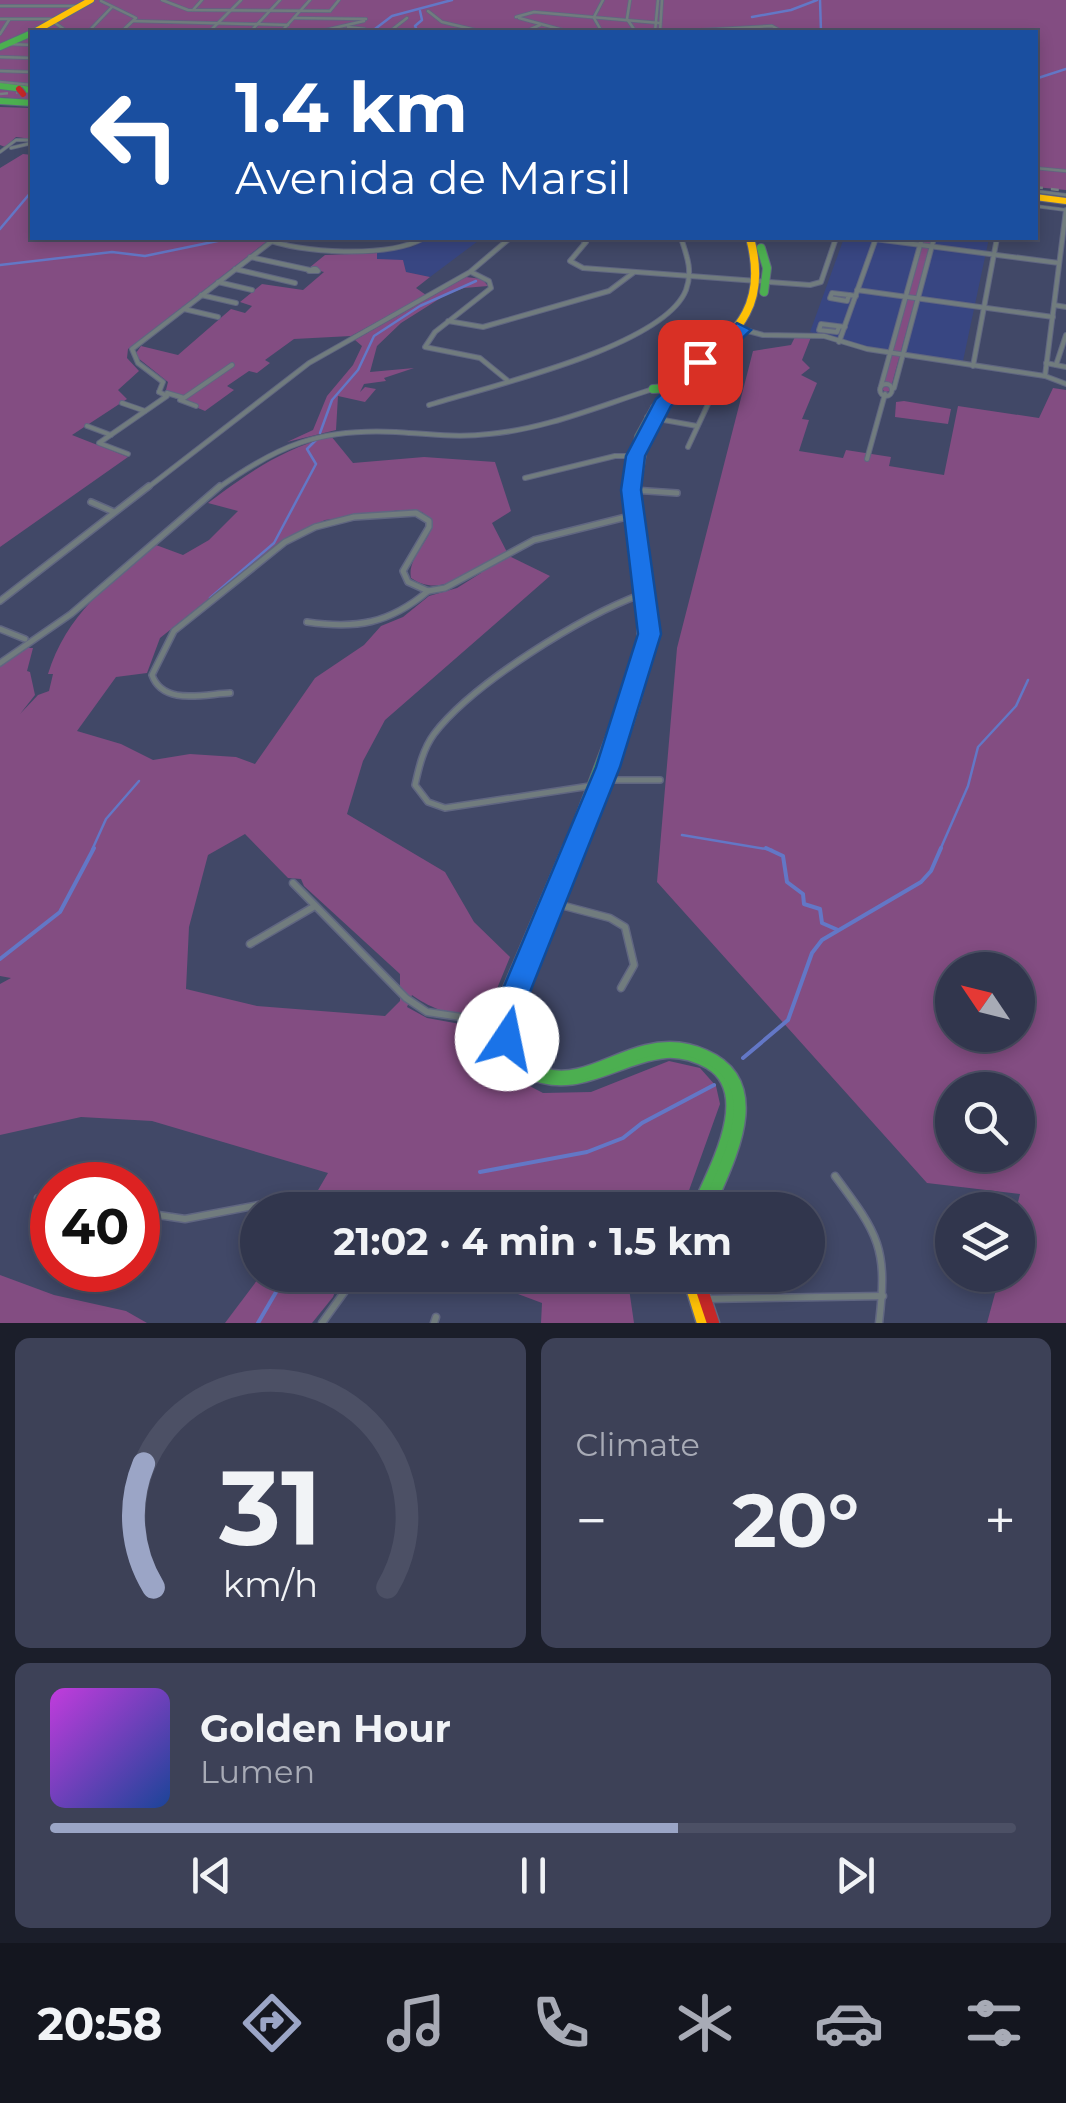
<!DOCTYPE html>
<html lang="en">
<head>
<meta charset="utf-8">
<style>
  body { margin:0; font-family:Montserrat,sans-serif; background:#3d4157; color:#f1f3f6; height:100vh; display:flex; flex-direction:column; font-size:38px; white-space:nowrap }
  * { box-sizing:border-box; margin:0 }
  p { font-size:32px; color:#a8abb6 }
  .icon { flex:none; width:55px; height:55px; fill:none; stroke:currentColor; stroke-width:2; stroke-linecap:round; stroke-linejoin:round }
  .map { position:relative; height:1323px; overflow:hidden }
  .side { display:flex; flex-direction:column; gap:15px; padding:15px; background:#1b1e2a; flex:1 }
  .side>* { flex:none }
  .hud { position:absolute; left:30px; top:30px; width:1008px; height:210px; border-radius:0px; box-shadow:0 5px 15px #0003,0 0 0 2px #4c5065; background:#1a4fa0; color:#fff; overflow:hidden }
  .needle { width:65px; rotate:305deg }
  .controls { position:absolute; left:935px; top:952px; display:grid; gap:20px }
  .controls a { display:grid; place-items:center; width:100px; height:100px; border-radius:50%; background:#31364d; box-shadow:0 5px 15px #0003,0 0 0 2px #4c5065; font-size:50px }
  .speed { position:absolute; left:30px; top:1162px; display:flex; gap:20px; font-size:50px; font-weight:700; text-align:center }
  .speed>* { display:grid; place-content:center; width:130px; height:130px; border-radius:50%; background:#31364d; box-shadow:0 5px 15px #0003,0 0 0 2px #4c5065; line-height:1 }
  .speed .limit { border:15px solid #d22; background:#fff; color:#111 }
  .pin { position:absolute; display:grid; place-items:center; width:85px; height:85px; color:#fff; margin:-42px; border-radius:20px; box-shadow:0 5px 15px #0006 }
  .me { position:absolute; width:110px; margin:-55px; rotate:11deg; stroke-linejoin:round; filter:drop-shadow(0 0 8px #0008) }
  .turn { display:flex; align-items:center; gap:35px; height:210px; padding:0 40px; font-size:45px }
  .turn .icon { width:130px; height:130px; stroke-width:2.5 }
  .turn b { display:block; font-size:70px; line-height:85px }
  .big { font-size:75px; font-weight:700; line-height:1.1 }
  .side .widget { flex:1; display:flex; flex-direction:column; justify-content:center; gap:15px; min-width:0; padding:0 35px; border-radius:15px; background:#3d4157 }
  .side .dial { align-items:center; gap:0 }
  .dial svg { height:260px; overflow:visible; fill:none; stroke:#4c5065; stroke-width:7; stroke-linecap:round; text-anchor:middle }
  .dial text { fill:#f1f3f6; stroke:none }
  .song { display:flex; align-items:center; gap:30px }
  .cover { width:120px; height:120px; border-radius:15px; background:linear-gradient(135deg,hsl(290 70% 55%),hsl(220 70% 35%)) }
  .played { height:10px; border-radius:5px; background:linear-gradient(90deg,#9ba5c6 65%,#4c5065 65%) }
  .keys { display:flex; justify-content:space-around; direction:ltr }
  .heat { display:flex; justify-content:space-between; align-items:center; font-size:55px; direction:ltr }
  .side .tiles { flex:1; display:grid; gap:15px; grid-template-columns:1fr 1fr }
  .widget:last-child { grid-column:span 2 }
  .trip { position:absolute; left:240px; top:1192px; width:585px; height:100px; border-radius:50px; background:#31364d; box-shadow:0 5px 15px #0003,0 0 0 2px #4c5065; font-weight:700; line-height:100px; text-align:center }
  .tabs { display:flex; height:160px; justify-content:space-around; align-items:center; background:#14161f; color:#a8abb6 }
  .tabs .icon { width:70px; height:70px }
  .tabs .current { color:#9ba5c6 }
  .tabs b { font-size:45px; color:#f1f3f6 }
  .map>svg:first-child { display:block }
  .built { fill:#384682 }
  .green { fill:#834d82; fill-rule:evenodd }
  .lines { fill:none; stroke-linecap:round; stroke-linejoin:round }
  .stream-far1 { stroke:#6377c6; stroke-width:2.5 }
  .stream { stroke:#6377c6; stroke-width:4 }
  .street-far3-casing { stroke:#606681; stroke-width:4 }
  .street-far2-casing { stroke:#606681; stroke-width:6 }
  .street-far1-casing { stroke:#606681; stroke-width:8 }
  .street-casing { stroke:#606681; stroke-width:9 }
  .fast-far3-casing { stroke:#606681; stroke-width:8 }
  .fast-far2-casing { stroke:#606681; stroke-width:10 }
  .fast-far1-casing { stroke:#606681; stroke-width:12 }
  .fast-casing { stroke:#606681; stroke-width:15 }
  .slow-far2-casing { stroke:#606681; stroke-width:8 }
  .slow-far1-casing { stroke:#606681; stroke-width:10 }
  .slow-casing { stroke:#606681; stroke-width:15 }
  .jam-casing { stroke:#606681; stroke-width:15 }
  .street-far3 { stroke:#717c7e; stroke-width:2.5 }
  .street-far2 { stroke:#717c7e; stroke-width:4 }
  .street-far1 { stroke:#717c7e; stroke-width:5 }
  .street { stroke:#717c7e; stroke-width:6 }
  .fast-far3 { stroke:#4caf50; stroke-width:6 }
  .fast-far2 { stroke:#4caf50; stroke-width:8 }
  .fast-far1 { stroke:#4caf50; stroke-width:10 }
  .fast { stroke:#4caf50; stroke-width:12 }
  .slow-far2 { stroke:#ffc107; stroke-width:6 }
  .slow-far1 { stroke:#ffc107; stroke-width:8 }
  .slow { stroke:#ffc107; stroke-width:12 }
  .jam { stroke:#c62828; stroke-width:12 }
  .rail { stroke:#767f84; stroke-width:2.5; stroke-dasharray:8 8; stroke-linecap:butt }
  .jam-bridge-casing { stroke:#606681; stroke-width:8; stroke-linecap:butt }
  .jam-bridge { stroke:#c62828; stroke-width:6 }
  .route { fill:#1a73e8; stroke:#114b97; stroke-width:2.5 }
</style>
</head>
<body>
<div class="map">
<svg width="1066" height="1323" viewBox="0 0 1066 1323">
  <rect width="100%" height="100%" fill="#414867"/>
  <g class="built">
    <polygon points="430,238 482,238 430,277 406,272 403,261 377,259 377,253 412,247"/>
    <polygon points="844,238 989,238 963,361 859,346 810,332"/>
  </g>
  <g class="green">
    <polygon points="0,0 1066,0 1066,190 1035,187 1035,32 32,32 32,100 0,97"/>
    <polygon points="0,107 32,108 32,139 16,137 5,147 0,145"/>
    <polygon points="23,154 32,155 32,238 258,238 266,242 128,349 127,358 139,371 118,390 127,399 72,435 128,457 0,547 0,168"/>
    <polygon points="924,238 932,238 890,391 886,392 881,389"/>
    <polygon points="377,253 377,259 403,260 406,272 430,277 416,288 426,295 351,336 294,339 265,360 270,363 257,373 249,371 227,386 234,390 205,411 165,394 168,382 138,358 136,353 141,346 178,355 231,309 245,313 252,306 240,302 262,284 303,290 324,272 309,268 325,255"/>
    <polygon points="466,277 482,279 488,286 464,288 447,294 401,323 377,346 370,372 414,368 384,378 386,381 364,384 360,392 365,387 376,389 365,402 338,396 336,430 287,442 313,430 327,396 353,365 362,346 355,340"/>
    <path d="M795,337h16l-9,23 8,8 -9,7 16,8 -15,36 7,1 -10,31 44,7 3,-8 45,7 -2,9 55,9 14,-69 81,12 14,-30 13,2v933h-79l13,-48h18l-2,-65 4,-16 -93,-11 -270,-301 20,-234 76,-297 38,-6zM952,970h66v65h-66zM952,1090h66v65h-66z"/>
    <polygon points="904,401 951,409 948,424 895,417 896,402"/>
    <path d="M331,436l22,27 71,-6 71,5 16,49 -19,12 17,33 41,20 -165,144 -22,41 -16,53 98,58 29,50 36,35 -23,56c-23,9 -56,-4 -75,-18l-5,12 20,11 50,9 26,45 40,21 48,-1 78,-31 31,7 16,18 4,18 -33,92 -30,14h-321l-22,-13 14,-24 -176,-52 -71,-4 -81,18v-151l11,-6 -11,-2v-309l22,-19h11l-6,23 3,1 5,23 -15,19 18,-19 11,-4 4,-17h-5c18,-58 60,-92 108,-129l27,10 26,-15 29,-29 -30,-8c43,-32 71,-52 123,-67zM401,510l21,2 11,10c-3,20 -26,36 -22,56 22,15 42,5 62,-8l8,3 -24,15 -28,8 -26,21 -22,9 -17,19 -49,33 -60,86 -19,-7 -46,-3 -37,6 -32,-16 -44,-13 39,-54 31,-4 13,-35 121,-97 44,-21zM245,834l43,44 13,1 3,7 96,88v27l-15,15 -128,-10 -71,-17 3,-62 19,-72z"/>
    <polygon points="0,1275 54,1295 126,1311 147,1323 0,1323"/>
    <polygon points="261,1275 341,1275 333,1297 312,1323 225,1323"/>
    <polygon points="467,1275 627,1275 634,1323 541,1323 542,1303"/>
  </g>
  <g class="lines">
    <g class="stream-far1">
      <polyline points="820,0 821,32"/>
      <polyline points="752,17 791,10 817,0"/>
      <polyline points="371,32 392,16 452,0"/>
      <polyline points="418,32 415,26 422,20 420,11"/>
      <polyline points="1035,79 1066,69"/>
      <polyline points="0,229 32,191"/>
      <polyline points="0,265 112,252 145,256 232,238"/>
      <polyline points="320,433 332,400 358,370 374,336 420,306 476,281"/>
      <polyline points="210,598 274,543 316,464 307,449 317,439"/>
      <polyline points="682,835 772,850"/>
      <polyline points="92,850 106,819 139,781"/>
      <polyline points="940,850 968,786 978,747 1016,706 1028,680"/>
    </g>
    <g class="stream">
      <polyline points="766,848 783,856 787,882 803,894 804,904 820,909 822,923 838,930"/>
      <polyline points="0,959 60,912 94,848"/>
      <polyline points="743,1058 788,1020 812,953 822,940 921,882 931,871 941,848"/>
      <polyline points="480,1172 587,1152 623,1138 642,1123 714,1085"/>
      <polyline points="258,1323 286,1275"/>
    </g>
    <defs>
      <g id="street-far3">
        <polyline points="162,0 188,10 330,11"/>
        <polyline points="630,0 627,19 636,32"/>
        <polyline points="101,1 136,18 121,32"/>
        <polyline points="0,6 82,6"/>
        <polyline points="193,10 202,0"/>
        <polyline points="330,11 339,0"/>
        <polyline points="428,11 442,22 484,32"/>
        <polyline points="516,17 534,12 659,23"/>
        <polyline points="594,17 603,0"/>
        <polyline points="294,18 366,19"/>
        <polyline points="519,18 570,32"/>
        <polyline points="594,18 602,32"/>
        <polyline points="0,19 61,19"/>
        <polyline points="133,21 288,25"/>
        <polyline points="55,23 68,32"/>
        <polyline points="348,27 365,29"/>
        <polyline points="88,32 112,7"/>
        <polyline points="209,32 241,0"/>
        <polyline points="250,32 280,0"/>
        <polyline points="281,32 310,0"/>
        <polyline points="317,32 364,21"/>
        <polyline points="389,32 407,18"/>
        <polyline points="524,32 540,25"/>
        <polyline points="655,32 658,0"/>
        <polyline points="660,32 662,0"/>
        <polyline points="665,32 772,26 783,32"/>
        <polyline points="0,34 9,20"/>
        <polyline points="7,44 32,45"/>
        <polyline points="0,57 32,58"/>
        <polyline points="0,71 32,72"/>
        <polyline points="0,82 32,85"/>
        <polyline points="11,148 32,143"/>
        <polyline points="0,152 16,140 32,140"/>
        <polyline points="1035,168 1066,171"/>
        <polyline points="1035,191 1066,195"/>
        <polyline points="1035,206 1066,210"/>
      </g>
      <g id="street-far2">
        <path d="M263,238c37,16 125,20 161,0"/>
        <polyline points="580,238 586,242 570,261 583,268 810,285 821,282 836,238"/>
        <polyline points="875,239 1059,263"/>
        <polyline points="250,257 310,270"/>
        <polyline points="235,269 295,283"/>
        <polygon points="313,269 316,269 318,271 309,271"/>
        <polyline points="471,272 489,281 491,288 435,332 425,347 480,358 507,380"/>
        <polyline points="218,282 252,290"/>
        <polyline points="857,290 1053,317"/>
        <polygon points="832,293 849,295 847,301 830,298"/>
        <polyline points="201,295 236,303"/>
        <polyline points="849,295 856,296"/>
        <polyline points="1054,305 1066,307"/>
        <polyline points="184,309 218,317"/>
        <polyline points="448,321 483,327 609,291 633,273"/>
        <polyline points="839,327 837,332 819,330 821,324 845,327"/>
        <polyline points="737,328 763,335 824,336 867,349 1045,376 1066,384"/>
        <polyline points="839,342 876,238"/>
        <polyline points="1046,363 1066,367"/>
        <polyline points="1056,365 1066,335"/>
        <polyline points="973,366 997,238"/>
        <polyline points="1045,376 1066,210"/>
        <circle cx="886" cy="390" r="6"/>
        <polyline points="881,386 922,238"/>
        <polyline points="894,388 934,238"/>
        <polyline points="159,392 163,382 138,363 132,349 276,238"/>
        <polyline points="167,393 184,398 232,365"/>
        <polyline points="180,400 196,406"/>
        <polyline points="122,403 145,411"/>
        <path d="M429,405c57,-18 235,-58 257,-115 7,-19 1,-34 -5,-52"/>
        <polyline points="647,417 697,426"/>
        <polyline points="87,426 111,435"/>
        <polyline points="688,447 709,402"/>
        <polyline points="128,454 99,443 167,396 159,392"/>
        <polyline points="867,459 885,394"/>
        <polyline points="525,478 615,456 635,456"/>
        <polyline points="146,489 309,363 470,272 510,238"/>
        <path d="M217,489c61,-44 103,-61 179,-57 31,2 62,6 93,2 57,-5 110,-28 164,-45"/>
      </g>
      <g id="street-far1">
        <polyline points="633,490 677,493"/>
        <polyline points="91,502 114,512"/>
        <polyline points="0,601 149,486"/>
        <path d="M307,622c49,7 82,2 121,-31"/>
        <polyline points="0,629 25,639"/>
        <polyline points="0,663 71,614 220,486"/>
        <path d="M230,693c-26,1 -67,13 -78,-18l22,-44 111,-89 30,-15 39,-10 62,-4 13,8v6l-26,44 5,11 20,9 17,-3 89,-48 96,-24"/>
        <polyline points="606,780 660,780"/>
        <path d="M590,786l-145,22 -17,-6 -13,-17c4,-18 8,-36 19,-51 39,-51 148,-118 208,-140"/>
      </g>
      <g id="street">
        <polyline points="293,883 406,998 427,1012 495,1022"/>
        <polyline points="553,903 610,918 625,927 634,965 621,988"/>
        <polyline points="250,944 315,906"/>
        <path d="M835,1176c44,59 53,72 44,147"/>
        <polyline points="38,1198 52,1200"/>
        <polyline points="138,1212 185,1219 290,1199 323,1210"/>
        <polyline points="706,1299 883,1296"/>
        <polyline points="322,1323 345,1291 349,1275"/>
        <polyline points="434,1323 436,1317"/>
      </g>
      <g id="fast-far3">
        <polyline points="0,47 32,33"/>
        <polyline points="0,86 32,90"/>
        <polyline points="0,101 32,103"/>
      </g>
      <g id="fast-far2">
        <polyline points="761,248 767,268 764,292"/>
        <polyline points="653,389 670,388"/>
        <polyline points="629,489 639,437 655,408"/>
        <polyline points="636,489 646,430"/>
      </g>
      <g id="fast-far1">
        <polyline points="568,850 633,678 642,641 642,598 629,486"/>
        <path d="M577,850c31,-73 70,-154 73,-234 1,-44 -13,-86 -14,-130"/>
      </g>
      <g id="fast">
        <path d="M569,848l-74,174c3,22 10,39 31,49 51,25 89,-14 140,-19 15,-1 31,4 44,11 50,30 3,109 -13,147"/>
        <path d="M578,848l-62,137 -12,44c9,17 18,39 39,45 36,11 69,-15 103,-23 20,-5 40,-4 59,5 66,29 21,107 2,154"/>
      </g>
      <g id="slow-far2">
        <polyline points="34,32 91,0"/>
        <polyline points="1035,197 1066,201"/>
      </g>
      <path id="slow-far1" d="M655,408c51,-63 120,-77 95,-170"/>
      <polyline id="slow" points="688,1275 703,1323"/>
      <polyline id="jam" points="697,1275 713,1323"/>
    </defs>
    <use href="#street-far3" class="street-far3-casing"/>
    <use href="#street-far2" class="street-far2-casing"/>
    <use href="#street-far1" class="street-far1-casing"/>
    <use href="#street" class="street-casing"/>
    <use href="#fast-far3" class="fast-far3-casing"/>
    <use href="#fast-far2" class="fast-far2-casing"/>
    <use href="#fast-far1" class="fast-far1-casing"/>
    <use href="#fast" class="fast-casing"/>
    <use href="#slow-far2" class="slow-far2-casing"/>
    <use href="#slow-far1" class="slow-far1-casing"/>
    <use href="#slow" class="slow-casing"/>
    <use href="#jam" class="jam-casing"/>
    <use href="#street-far3" class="street-far3"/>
    <use href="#street-far2" class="street-far2"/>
    <use href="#street-far1" class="street-far1"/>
    <use href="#street" class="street"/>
    <use href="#fast-far3" class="fast-far3"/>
    <use href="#fast-far2" class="fast-far2"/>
    <use href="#fast-far1" class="fast-far1"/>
    <use href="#fast" class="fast"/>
    <use href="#slow-far2" class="slow-far2"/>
    <use href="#slow-far1" class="slow-far1"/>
    <use href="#slow" class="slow"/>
    <use href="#jam" class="jam"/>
    <g class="rail">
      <polyline points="0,94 32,91"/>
      <polyline points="1035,187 1066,191"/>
    </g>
    <defs>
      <polyline id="jam-bridge" points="19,89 23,94"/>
    </defs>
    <use href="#jam-bridge" class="jam-bridge-casing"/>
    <use href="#jam-bridge" class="jam-bridge"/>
  </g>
  <polygon class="route" points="737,323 751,330 671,406 645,456 641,490 661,634 620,767 518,1022 521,1039 517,1048 507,1051 496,1048 489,1022 596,767 638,634 621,490 626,456 656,399 694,365 694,358"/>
</svg>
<div class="controls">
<a><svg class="needle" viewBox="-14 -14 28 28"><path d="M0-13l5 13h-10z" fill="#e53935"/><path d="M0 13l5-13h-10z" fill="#a8abb6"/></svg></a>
<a><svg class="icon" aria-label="search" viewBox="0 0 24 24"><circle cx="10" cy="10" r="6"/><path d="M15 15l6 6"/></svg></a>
<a><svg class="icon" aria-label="layers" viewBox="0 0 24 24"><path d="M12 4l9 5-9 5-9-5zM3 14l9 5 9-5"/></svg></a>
</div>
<div class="speed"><div class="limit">40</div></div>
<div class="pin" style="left:700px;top:362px;background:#d93025"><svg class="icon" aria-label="arrive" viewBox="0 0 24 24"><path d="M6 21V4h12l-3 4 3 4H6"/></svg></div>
<svg class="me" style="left:507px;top:1039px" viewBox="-20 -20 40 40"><circle r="19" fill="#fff"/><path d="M0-13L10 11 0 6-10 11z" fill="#1a73e8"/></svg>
<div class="trip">21:02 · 4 min · 1.5 km</div>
<div class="hud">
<div class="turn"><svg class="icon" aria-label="left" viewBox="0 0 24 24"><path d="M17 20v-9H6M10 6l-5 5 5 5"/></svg><div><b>1.4 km</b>Avenida de Marsil</div></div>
</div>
</div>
<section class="side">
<div class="tiles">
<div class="widget dial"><svg viewBox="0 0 100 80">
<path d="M14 69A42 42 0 1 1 86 69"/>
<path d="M14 69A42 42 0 0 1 11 31" stroke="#9ba5c6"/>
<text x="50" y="56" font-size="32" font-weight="700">31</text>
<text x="50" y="72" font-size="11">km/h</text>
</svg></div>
<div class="widget"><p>Climate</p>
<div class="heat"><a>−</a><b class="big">20°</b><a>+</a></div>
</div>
<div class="widget">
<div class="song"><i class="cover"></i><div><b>Golden Hour</b><p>Lumen</p></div></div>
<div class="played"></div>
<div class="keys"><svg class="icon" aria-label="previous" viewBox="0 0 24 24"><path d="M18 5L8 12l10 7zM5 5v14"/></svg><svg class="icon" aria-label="pause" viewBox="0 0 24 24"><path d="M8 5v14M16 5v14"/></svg><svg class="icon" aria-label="next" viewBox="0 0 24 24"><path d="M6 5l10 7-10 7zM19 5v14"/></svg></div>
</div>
</div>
</section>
<nav class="tabs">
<b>20:58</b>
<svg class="icon current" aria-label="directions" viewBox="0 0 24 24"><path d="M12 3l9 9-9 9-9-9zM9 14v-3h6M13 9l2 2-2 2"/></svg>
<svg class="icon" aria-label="music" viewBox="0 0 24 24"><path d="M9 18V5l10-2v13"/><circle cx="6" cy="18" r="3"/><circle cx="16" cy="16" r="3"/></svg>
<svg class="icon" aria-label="phone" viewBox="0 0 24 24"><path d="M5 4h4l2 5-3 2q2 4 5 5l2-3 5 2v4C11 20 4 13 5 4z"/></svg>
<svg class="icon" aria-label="climate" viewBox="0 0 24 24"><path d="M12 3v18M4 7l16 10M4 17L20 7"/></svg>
<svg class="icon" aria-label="car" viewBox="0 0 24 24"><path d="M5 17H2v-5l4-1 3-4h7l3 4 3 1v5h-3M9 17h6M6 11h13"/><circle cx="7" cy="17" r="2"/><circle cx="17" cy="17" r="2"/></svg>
<svg class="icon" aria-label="filters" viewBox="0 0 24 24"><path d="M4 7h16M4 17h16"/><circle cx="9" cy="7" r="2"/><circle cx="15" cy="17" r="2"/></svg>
</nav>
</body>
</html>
